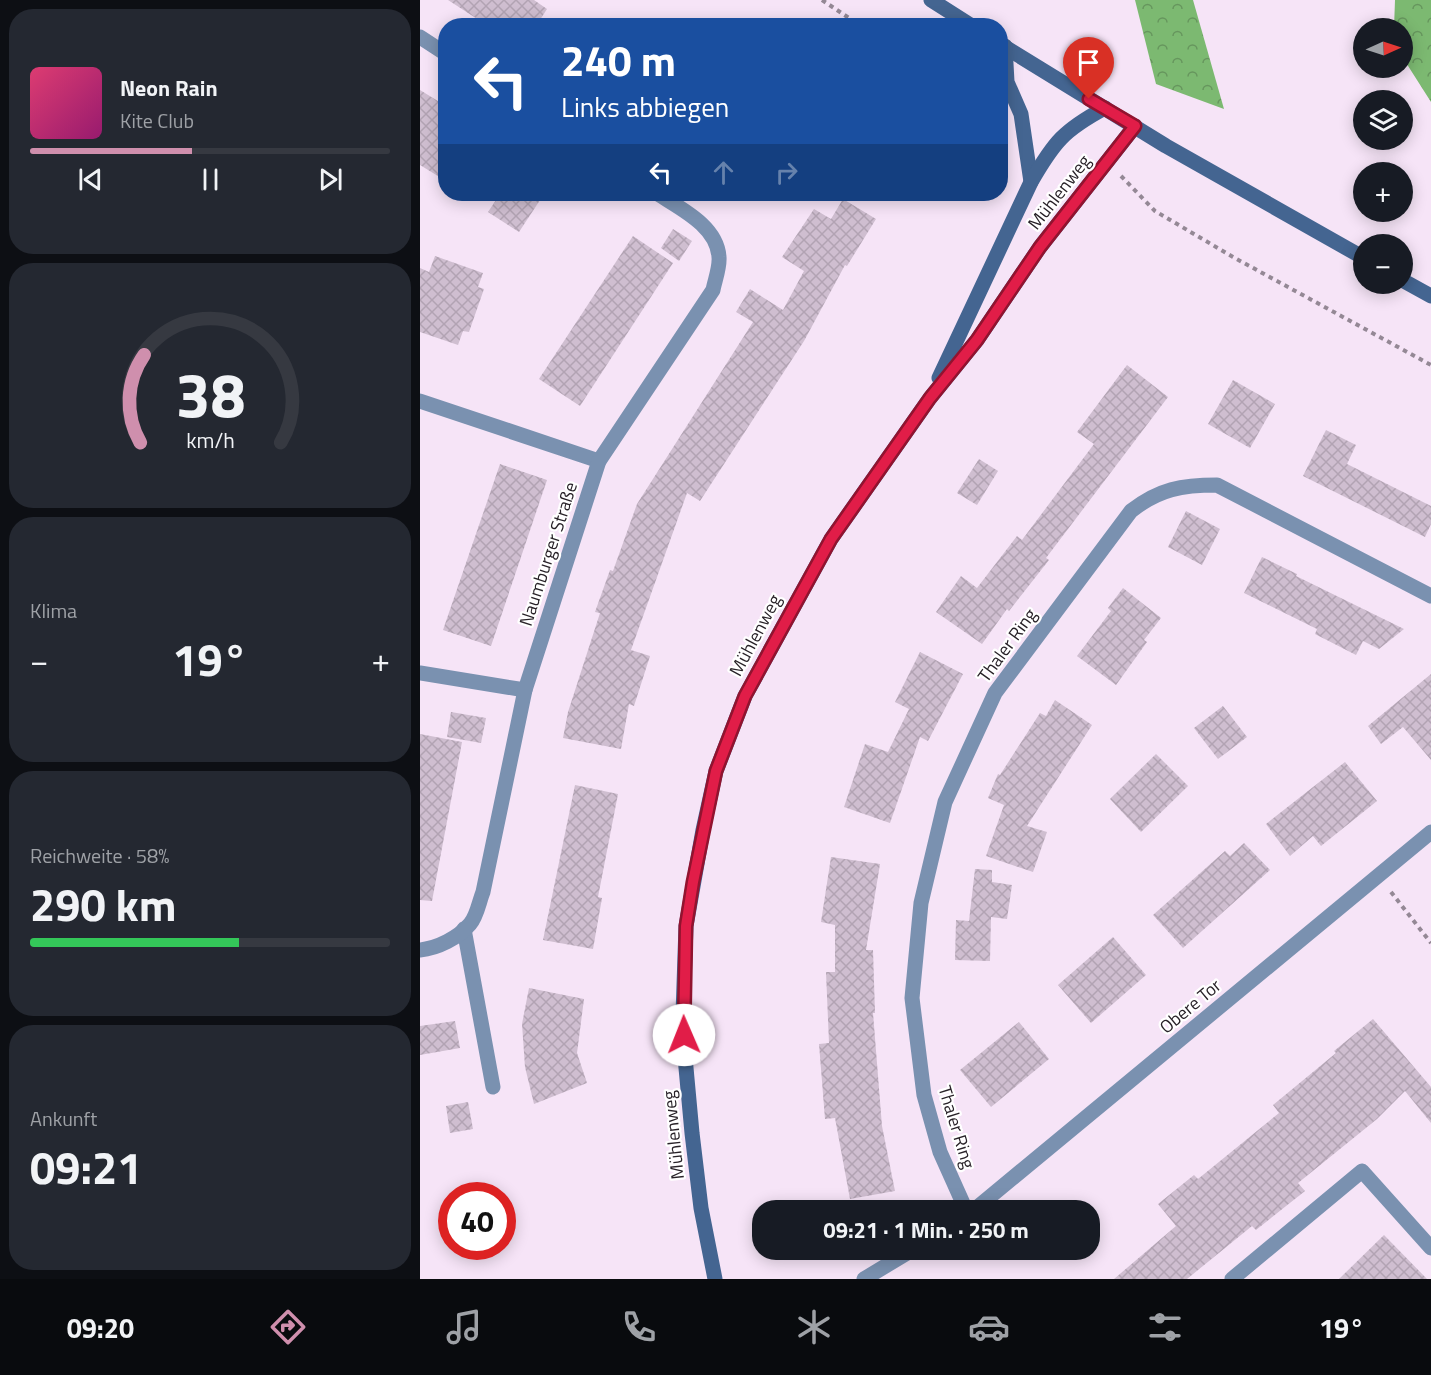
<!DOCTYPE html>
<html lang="de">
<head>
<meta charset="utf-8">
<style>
  body { margin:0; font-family:"Titillium Web",sans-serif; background:#242831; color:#f1f3f6; height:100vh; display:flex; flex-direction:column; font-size:22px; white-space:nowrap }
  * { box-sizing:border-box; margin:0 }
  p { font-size:20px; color:#9ea1a6 }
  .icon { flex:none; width:33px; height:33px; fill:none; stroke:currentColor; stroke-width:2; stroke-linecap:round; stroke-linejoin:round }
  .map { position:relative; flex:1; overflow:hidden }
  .details { display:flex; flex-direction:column; gap:9px; padding:9px; background:#0d0f14; width:420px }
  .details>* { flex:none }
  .hud { position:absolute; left:18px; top:18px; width:570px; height:183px; border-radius:24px; box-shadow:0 3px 15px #0003; background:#1a4fa0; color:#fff; overflow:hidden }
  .needle { width:39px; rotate:87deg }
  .tools { position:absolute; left:933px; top:18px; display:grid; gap:12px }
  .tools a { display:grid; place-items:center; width:60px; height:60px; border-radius:50%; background:#171b24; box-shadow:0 3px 15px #0003; font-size:30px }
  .speed { position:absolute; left:18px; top:1182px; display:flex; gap:12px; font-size:30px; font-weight:700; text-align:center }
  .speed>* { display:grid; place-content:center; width:78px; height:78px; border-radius:50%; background:#171b24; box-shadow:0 3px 15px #0003; line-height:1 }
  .speed .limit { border:9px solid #d22; background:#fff; color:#111 }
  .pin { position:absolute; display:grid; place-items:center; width:51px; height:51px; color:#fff; margin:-62px -26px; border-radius:50% 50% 50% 0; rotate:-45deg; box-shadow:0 0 6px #0007 }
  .pin .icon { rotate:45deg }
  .me { position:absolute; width:66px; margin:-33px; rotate:359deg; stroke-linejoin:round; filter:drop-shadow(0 0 4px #0008) }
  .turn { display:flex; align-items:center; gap:21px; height:126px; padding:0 24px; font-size:27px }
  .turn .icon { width:78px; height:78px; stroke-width:2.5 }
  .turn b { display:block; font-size:42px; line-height:51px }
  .lanes { display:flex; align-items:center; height:57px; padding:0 24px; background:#0003; justify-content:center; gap:30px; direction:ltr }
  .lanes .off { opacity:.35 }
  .big { font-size:45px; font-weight:700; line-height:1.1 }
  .details .card { flex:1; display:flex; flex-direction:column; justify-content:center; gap:9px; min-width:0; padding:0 21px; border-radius:24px; background:#242831 }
  .details .dial { align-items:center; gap:0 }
  .dial svg { height:156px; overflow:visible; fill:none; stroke:#363941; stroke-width:7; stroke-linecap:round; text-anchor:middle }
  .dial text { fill:#f1f3f6; stroke:none }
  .song { display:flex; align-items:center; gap:18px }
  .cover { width:72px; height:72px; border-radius:9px; background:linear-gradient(135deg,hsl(340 70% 55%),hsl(320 70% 35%)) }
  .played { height:6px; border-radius:3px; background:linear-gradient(90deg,#cf8fad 45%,#363941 45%) }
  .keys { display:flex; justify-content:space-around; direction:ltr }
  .heat { display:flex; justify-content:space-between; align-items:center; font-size:33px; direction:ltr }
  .charge { height:9px; border-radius:4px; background:linear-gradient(90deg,#34c759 58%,#363941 0) }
  .trip { position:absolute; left:332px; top:1200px; width:348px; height:60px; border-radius:24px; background:#171b24; box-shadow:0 3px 15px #0003; font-weight:700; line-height:60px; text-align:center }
  .menu { display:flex; height:96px; justify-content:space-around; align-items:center; background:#090b0e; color:#9ea1a6 }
  .menu .icon { width:42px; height:42px }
  .menu .on { color:#cf8fad }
  .menu b { font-size:27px; color:#f1f3f6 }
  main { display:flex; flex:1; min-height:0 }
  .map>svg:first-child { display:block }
  .forest { fill:url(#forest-crowns) }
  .building { fill:url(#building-cross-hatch) }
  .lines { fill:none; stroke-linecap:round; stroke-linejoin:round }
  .path { stroke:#948895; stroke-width:4; stroke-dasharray:4.5 4.5; stroke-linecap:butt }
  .lane { stroke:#7a91b0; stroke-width:15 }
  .street { stroke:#7a91b0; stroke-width:15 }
  .secondary { stroke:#446591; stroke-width:15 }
  .route-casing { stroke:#92132f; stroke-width:15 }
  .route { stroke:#e11d48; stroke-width:10 }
  .labels { text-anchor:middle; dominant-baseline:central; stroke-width:4.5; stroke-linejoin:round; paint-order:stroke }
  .street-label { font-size:18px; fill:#282228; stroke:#fff }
</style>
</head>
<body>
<main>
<section class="details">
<div class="card">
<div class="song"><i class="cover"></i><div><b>Neon Rain</b><p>Kite Club</p></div></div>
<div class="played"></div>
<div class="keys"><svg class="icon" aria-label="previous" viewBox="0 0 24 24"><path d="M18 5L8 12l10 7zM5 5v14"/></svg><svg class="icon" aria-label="pause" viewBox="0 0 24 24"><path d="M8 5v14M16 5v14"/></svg><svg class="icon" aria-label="next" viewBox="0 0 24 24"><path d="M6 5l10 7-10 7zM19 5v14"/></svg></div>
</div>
<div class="card dial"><svg viewBox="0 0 100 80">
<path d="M14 69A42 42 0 1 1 86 69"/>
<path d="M14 69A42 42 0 0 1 16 24" stroke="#cf8fad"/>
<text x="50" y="56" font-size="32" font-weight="700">38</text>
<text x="50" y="72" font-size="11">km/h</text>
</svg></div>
<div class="card"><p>Klima</p>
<div class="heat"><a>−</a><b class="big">19°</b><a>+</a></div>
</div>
<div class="card"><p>Reichweite · 58%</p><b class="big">290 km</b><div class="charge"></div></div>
<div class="card"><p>Ankunft</p><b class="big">09:21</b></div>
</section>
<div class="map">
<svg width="1011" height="1279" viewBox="0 0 1011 1279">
  <defs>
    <pattern id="forest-crowns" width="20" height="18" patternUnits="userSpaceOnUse" patternTransform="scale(1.5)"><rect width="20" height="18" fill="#7cb971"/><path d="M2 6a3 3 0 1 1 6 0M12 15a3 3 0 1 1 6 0" fill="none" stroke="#66965d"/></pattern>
    <pattern id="building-cross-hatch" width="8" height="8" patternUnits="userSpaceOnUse" patternTransform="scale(1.5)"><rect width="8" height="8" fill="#cfbed0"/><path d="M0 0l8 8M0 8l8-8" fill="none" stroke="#b2a3b3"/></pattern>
  </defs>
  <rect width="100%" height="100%" fill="#f6e4f7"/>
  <g class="forest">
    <polygon points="715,0 773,0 804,109 736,84"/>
    <polygon points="975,0 1011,0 1011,102 983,58 982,28 974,28"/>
  </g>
  <g class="building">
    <polygon points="28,0 114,0 127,9 116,26 68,26"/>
    <polygon points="0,90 26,106 26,181 0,165"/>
    <polygon points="80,194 124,194 99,232 68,212"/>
    <polygon points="423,199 456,219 427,266 425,265 384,341 280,501 267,493 211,650 230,656 214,706 209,704 201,749 143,738 148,712 180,613 175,612 190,570 193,571 217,504 333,322 316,312 330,289 363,310 384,271 362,257 394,209 411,219"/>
    <polygon points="253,229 272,241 259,261 241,248"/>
    <polygon points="213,236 253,263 160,406 119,379"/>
    <polygon points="15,256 63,273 58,287 64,289 49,332 43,331 38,345 0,332 0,268 9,272"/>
    <polygon points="707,365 748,397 626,558 629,560 589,611 587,609 562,644 516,612 541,576 557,588 597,536 602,540 674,444 657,432"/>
    <polygon points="813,380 855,404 830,448 788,424"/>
    <polygon points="906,430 936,445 927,464 1011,506 1011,524 1005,537 883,476"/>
    <polygon points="559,459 578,471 557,505 537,493"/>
    <polygon points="80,464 127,480 71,646 23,630"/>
    <polygon points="766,511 800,529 782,565 748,547"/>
    <polygon points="842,557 877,574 876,576 984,629 959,649 943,641 936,655 895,634 897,629 824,593"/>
    <polygon points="703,588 741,618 724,640 727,642 696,685 657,656 691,611 688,608"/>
    <polygon points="500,652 543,674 508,741 500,737 470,823 424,807 445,744 468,752 489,709 475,702"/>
    <polygon points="1011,674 1011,760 983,727 961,744 948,726"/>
    <polygon points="635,700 672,725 607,826 627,832 613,872 566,856 584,805 568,798 578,774 580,775 620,713 626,716"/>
    <polygon points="803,706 827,737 798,759 774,728"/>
    <polygon points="31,712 66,718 61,743 27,737"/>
    <polygon points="0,734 42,742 12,901 0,900"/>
    <polygon points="736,754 768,786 721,832 690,799"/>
    <polygon points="925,762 957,801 901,846 893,836 870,856 846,824"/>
    <polygon points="155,785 198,794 178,897 182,898 173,949 123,940"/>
    <polygon points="824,843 850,870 763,948 733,915 805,851 810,856"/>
    <polygon points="411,857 460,864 446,950 453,950 455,1013 453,1013 462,1126 475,1191 430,1199 415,1118 405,1119 399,1044 409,1043 406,972 415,972 415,925 401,922"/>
    <polygon points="555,869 572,870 572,882 592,885 587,919 571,917 570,961 535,960 536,920 549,921"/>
    <polygon points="693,937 726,975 671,1023 638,985"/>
    <polygon points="109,988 164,999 157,1053 167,1083 114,1104 105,1067 102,1024"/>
    <polygon points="953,1019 1011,1087 1011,1123 985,1091 957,1119 878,1183 885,1191 836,1230 832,1226 767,1279 694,1279 756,1226 738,1204 774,1175 778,1179 859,1113 853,1105 916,1053 914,1051"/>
    <polygon points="35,1021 40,1048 0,1055 0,1026"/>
    <polygon points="599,1022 629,1059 571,1107 540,1070"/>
    <polygon points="48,1102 53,1129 30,1133 26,1106"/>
    <polygon points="964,1235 1007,1279 919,1279"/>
  </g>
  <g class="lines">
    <g class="path">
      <polyline points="402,0 441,26"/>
      <polyline points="701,176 735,211 813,257 1011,365"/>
      <polyline points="971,892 1011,943"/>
    </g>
    <polyline class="lane" points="44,929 73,1087"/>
    <g class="street">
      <polyline points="0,37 26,54"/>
      <polyline points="0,401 179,461"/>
      <polyline points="0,673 105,690"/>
      <path d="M0,950c18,-2 38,-12 50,-26 7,-8 9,-22 13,-32l42,-202 74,-229 114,-171c2,-10 7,-23 6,-33 -2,-31 -38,-48 -61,-63"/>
      <path d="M546,1210l-26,-58 -16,-57 -12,-97 9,-95 24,-101 50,-109 136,-182c28,-22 51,-26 86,-26l214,111"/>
      <polyline points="554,1210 1011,832"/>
      <polyline points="444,1279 492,1250"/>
      <polyline points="812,1279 942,1171 1011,1248"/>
    </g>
    <g class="secondary">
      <polyline points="511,0 552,26"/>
      <polyline points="580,44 746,146 944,258"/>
      <polyline points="585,46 587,82 601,114 611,182"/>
      <polyline points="982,280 1011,296"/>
      <path d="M519,378l92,-196c23,-40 33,-52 74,-74"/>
      <polyline points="295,1279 281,1208 272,1133 265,1057 263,1014 266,926 283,830 296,771 325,696 411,539 510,398 557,340 620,247 715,126"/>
    </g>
  </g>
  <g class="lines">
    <defs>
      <polyline id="route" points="264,1035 266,926 273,882 296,771 325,696 411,539 510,398 557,340 620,247 715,126 669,99"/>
    </defs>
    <use href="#route" class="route-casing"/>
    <use href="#route" class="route"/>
  </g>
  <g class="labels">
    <g class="street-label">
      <text transform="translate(639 192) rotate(-52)">Mühlenweg</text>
      <text transform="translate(128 554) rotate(-72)">Naumburger Straße</text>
      <text transform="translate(335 635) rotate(-62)">Mühlenweg</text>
      <text transform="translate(587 645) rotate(-54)">Thaler Ring</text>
      <text transform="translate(770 1006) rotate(-40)">Obere Tor</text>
      <text transform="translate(537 1127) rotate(73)">Thaler Ring</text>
      <text transform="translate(253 1135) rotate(-96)">Mühlenweg</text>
    </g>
  </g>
</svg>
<div class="tools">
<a><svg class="needle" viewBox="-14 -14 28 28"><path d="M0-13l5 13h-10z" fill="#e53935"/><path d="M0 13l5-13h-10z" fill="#9ea1a6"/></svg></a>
<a><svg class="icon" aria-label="layers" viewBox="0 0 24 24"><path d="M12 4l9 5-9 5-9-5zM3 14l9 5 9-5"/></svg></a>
<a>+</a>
<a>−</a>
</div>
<div class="speed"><div class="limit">40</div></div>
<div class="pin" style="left:669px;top:99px;background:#d93025"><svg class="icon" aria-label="arrive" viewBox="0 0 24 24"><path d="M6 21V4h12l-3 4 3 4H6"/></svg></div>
<svg class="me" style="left:264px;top:1035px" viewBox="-20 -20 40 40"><circle r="19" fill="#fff"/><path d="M0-13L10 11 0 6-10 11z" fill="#e11d48"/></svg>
<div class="trip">09:21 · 1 Min. · 250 m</div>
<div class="hud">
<div class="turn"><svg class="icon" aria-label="left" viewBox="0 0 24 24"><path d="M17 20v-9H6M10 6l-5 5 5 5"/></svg><div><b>240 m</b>Links abbiegen</div></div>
<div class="lanes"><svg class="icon" aria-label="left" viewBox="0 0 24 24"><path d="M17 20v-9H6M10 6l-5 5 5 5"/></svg><svg class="icon off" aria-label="ahead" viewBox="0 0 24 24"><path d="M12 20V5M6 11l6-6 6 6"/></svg><svg class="icon off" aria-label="right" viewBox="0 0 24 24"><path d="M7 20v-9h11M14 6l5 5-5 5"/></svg></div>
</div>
</div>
</main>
<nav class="menu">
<b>09:20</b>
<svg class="icon on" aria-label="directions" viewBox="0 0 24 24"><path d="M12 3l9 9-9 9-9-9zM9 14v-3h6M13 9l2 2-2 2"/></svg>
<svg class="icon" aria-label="music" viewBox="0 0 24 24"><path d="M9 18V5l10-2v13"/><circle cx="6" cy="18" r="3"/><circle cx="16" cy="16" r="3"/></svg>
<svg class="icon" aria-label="phone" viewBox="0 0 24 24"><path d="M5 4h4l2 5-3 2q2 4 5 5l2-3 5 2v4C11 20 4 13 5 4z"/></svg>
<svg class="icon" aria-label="climate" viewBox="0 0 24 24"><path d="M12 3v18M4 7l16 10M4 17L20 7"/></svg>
<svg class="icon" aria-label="car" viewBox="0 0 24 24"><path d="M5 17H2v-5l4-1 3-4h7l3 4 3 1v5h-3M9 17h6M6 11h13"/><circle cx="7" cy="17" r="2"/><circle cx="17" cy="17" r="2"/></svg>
<svg class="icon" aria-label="filters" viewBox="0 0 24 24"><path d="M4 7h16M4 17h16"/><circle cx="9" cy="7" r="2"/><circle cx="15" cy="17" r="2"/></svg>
<b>19°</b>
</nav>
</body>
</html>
